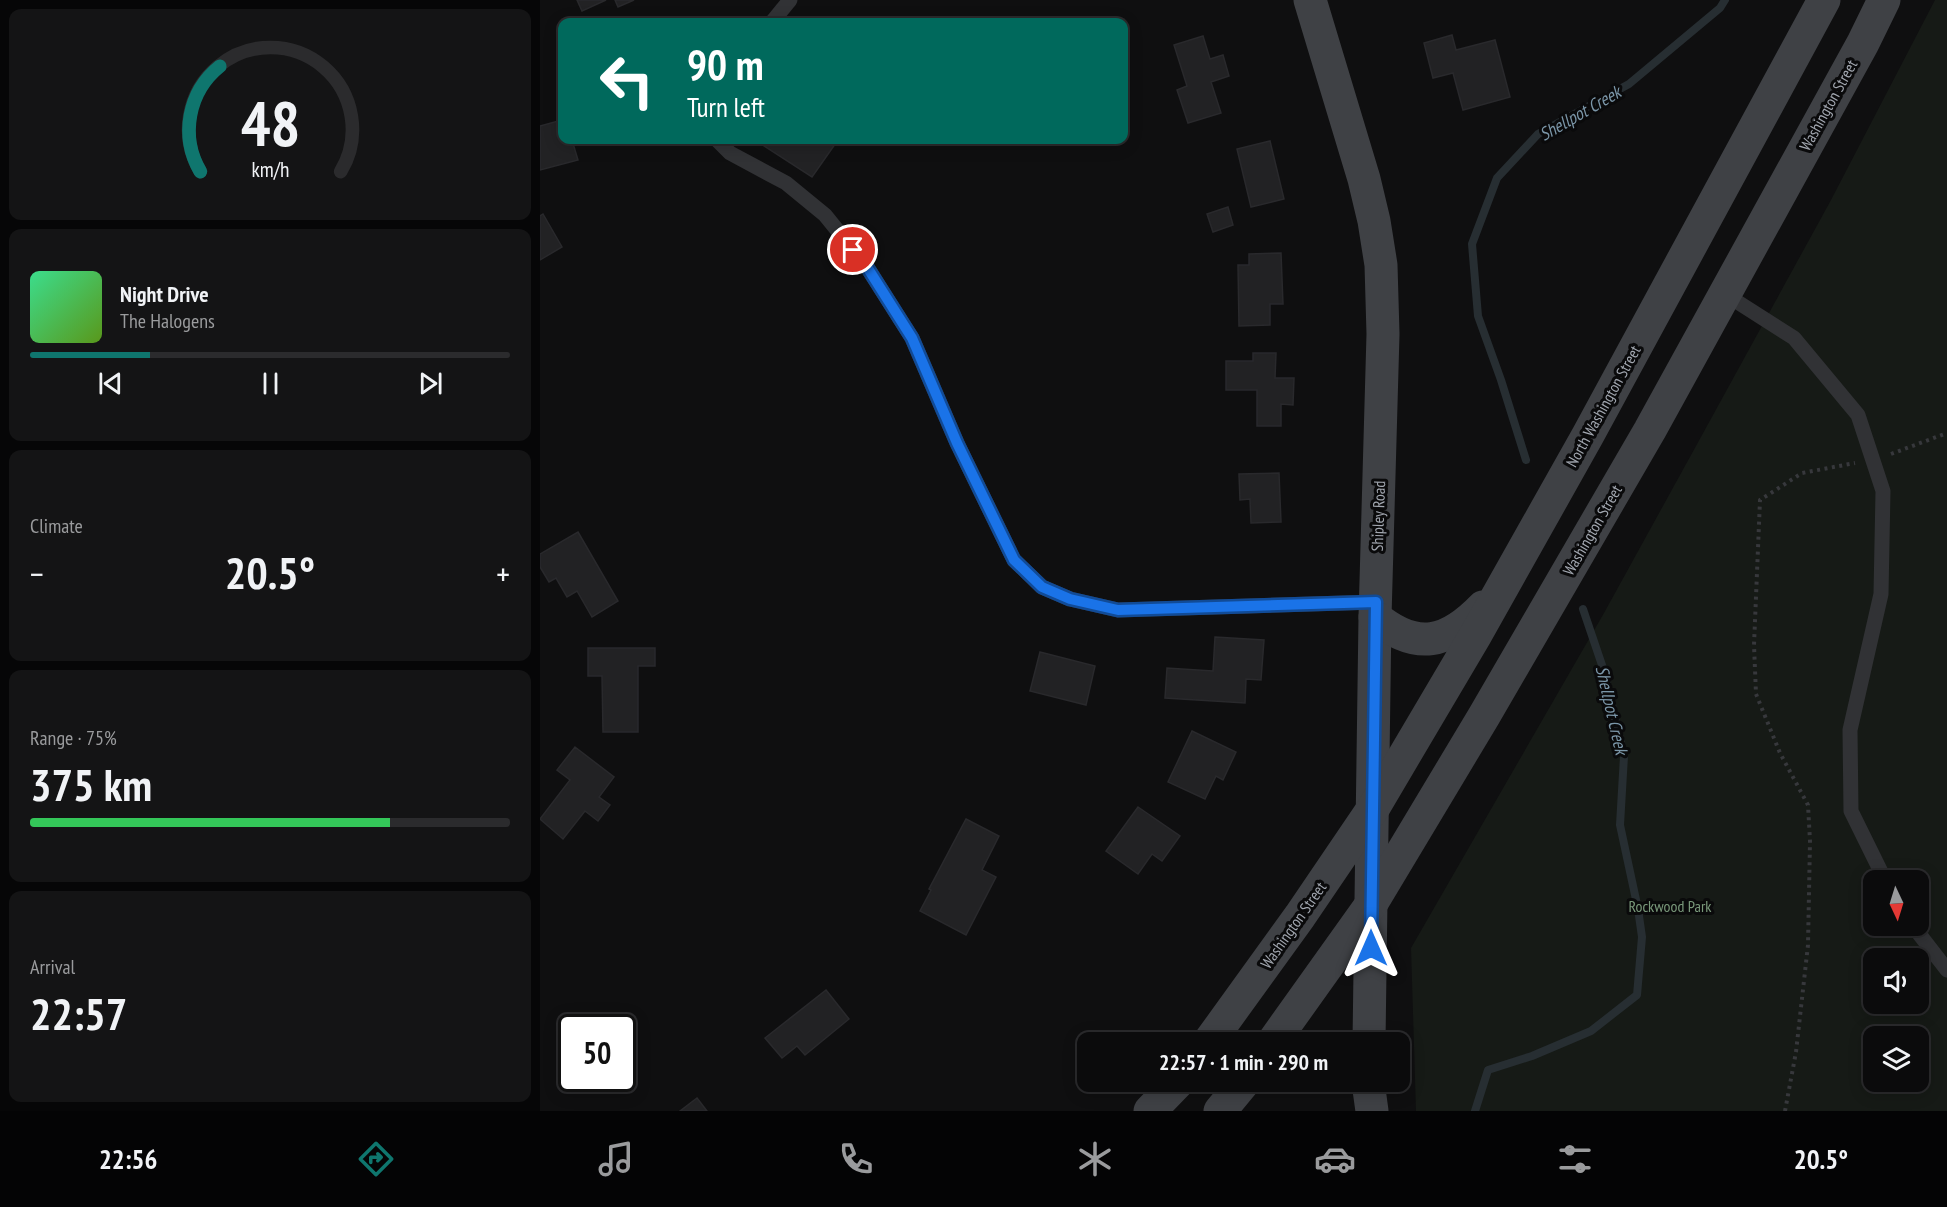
<!DOCTYPE html>
<html lang="en">
<head>
<meta charset="utf-8">
<style>
  body { margin:0; font-family:"PT Sans Narrow",sans-serif; background:#141415; color:#f1f3f6; height:100vh; display:flex; flex-direction:column; font-size:22px; white-space:nowrap }
  * { box-sizing:border-box; margin:0 }
  p { font-size:20px; color:#9a9b9d }
  .icon { flex:none; width:33px; height:33px; fill:none; stroke:currentColor; stroke-width:2; stroke-linecap:round; stroke-linejoin:round }
  .map { position:relative; flex:1; overflow:hidden }
  .drawer { display:flex; flex-direction:column; gap:9px; padding:9px; background:#060607; width:540px }
  .drawer>* { flex:none }
  .top-card { position:absolute; left:18px; top:18px; width:570px; height:126px; border-radius:12px; box-shadow:0 3px 15px #0003,0 0 0 2px #2b2b2d; background:#00695c; color:#fff; overflow:hidden }
  .needle { width:39px; rotate:176deg }
  .buttons { position:absolute; left:1323px; top:870px; display:grid; gap:12px }
  .buttons a { display:grid; place-items:center; width:66px; height:66px; border-radius:12px; background:#0b0b0c; box-shadow:0 3px 15px #0003,0 0 0 2px #2b2b2d; font-size:30px }
  .speed { position:absolute; left:18px; top:1014px; display:flex; gap:12px; font-size:30px; font-weight:700; text-align:center }
  .speed>* { display:grid; place-content:center; width:78px; height:78px; border-radius:50%; background:#0b0b0c; box-shadow:0 3px 15px #0003,0 0 0 2px #2b2b2d; line-height:1 }
  .speed .limit { border:3px solid #111; border-radius:9px; background:#fff; color:#111 }
  .pin { position:absolute; display:grid; place-items:center; width:51px; height:51px; color:#fff; margin:-26px; border:3px solid #fff; border-radius:50%; box-shadow:0 2px 6px #0007 }
  .me { position:absolute; width:66px; margin:-33px; rotate:0deg; stroke-linejoin:round; filter:drop-shadow(0 0 4px #0008) }
  .turn { display:flex; align-items:center; gap:21px; height:126px; padding:0 30px; font-size:27px }
  .turn .icon { width:78px; height:78px; stroke-width:2.5 }
  .turn b { display:block; font-size:42px; line-height:51px }
  .big { font-size:45px; font-weight:700; line-height:1.1 }
  .drawer .tile { flex:1; display:flex; flex-direction:column; justify-content:center; gap:9px; min-width:0; padding:0 21px; border-radius:12px; background:#141415 }
  .drawer .dial { align-items:center; gap:0 }
  .dial svg { height:156px; overflow:visible; fill:none; stroke:#2b2b2d; stroke-width:7; stroke-linecap:round; text-anchor:middle }
  .dial text { fill:#f1f3f6; stroke:none }
  .song { display:flex; align-items:center; gap:18px }
  .cover { width:72px; height:72px; border-radius:9px; background:linear-gradient(135deg,hsl(150 70% 55%),hsl(90 70% 35%)) }
  .played { height:6px; border-radius:3px; background:linear-gradient(90deg,#0f766e 25%,#2b2b2d 25%) }
  .keys { display:flex; justify-content:space-around; direction:ltr }
  .heat { display:flex; justify-content:space-between; align-items:center; font-size:33px; direction:ltr }
  .charge { height:9px; border-radius:4px; background:linear-gradient(90deg,#34c759 75%,#2b2b2d 0) }
  .trip { position:absolute; left:537px; top:1032px; width:333px; height:60px; border-radius:12px; background:#0b0b0c; box-shadow:0 3px 15px #0003,0 0 0 2px #2b2b2d; font-weight:700; line-height:60px; text-align:center }
  .tabs { display:flex; height:96px; justify-content:space-around; align-items:center; background:#040405; color:#9a9b9d }
  .tabs .icon { width:42px; height:42px }
  .tabs .selected { color:#0f766e }
  .tabs b { font-size:27px; color:#f1f3f6 }
  main { display:flex; flex:1; min-height:0 }
  .map>svg:first-child { display:block }
  .green { fill:#161a16; fill-rule:evenodd }
  .lines { fill:none; stroke-linecap:round; stroke-linejoin:round }
  .stream { stroke:#272e32; stroke-width:8 }
  .building { fill:#222224; stroke:#29292c; stroke-width:1.5 }
  .path { stroke:#37383c; stroke-width:4; stroke-dasharray:3 4.5; stroke-linecap:butt }
  .lane { stroke:#313235; stroke-width:15 }
  .secondary { stroke:#3f4145; stroke-width:33 }
  .route-casing { stroke:#114b97; stroke-width:15 }
  .route { stroke:#1a73e8; stroke-width:10 }
  .labels { text-anchor:middle; dominant-baseline:central; stroke-width:6; stroke-linejoin:round; paint-order:stroke }
  .street-label { font-size:16px; fill:#a2a7b0; stroke:#0a0a0b }
  .park-label { font-size:16px; fill:#7a997b; stroke:#0a0a0b }
  .water-label { font-size:18px; font-style:italic; fill:#7b96a8; stroke:#0a0a0b }
</style>
</head>
<body>
<main>
<section class="drawer">
<div class="tile dial"><svg viewBox="0 0 100 80">
<path d="M14 69A42 42 0 1 1 86 69"/>
<path d="M14 69A42 42 0 0 1 24 15" stroke="#0f766e"/>
<text x="50" y="56" font-size="32" font-weight="700">48</text>
<text x="50" y="72" font-size="11">km/h</text>
</svg></div>
<div class="tile">
<div class="song"><i class="cover"></i><div><b>Night Drive</b><p>The Halogens</p></div></div>
<div class="played"></div>
<div class="keys"><svg class="icon" aria-label="previous" viewBox="0 0 24 24"><path d="M18 5L8 12l10 7zM5 5v14"/></svg><svg class="icon" aria-label="pause" viewBox="0 0 24 24"><path d="M8 5v14M16 5v14"/></svg><svg class="icon" aria-label="next" viewBox="0 0 24 24"><path d="M6 5l10 7-10 7zM19 5v14"/></svg></div>
</div>
<div class="tile"><p>Climate</p>
<div class="heat"><a>−</a><b class="big">20.5°</b><a>+</a></div>
</div>
<div class="tile"><p>Range · 75%</p><b class="big">375 km</b><div class="charge"></div></div>
<div class="tile"><p>Arrival</p><b class="big">22:57</b></div>
</section>
<div class="map">
<svg width="1407" height="1111" viewBox="0 0 1407 1111">
  <rect width="100%" height="100%" fill="#0f0f10"/>
  <path class="green" d="M1395,0h12v1111h-531l-5,-163 193,-335 92,-167 135,-246zM1334,880h44v46h-44zM1334,958h44v46h-44zM1334,1036h44v46h-44z"/>
  <g class="lines">
    <g class="stream">
      <polyline points="986,460 961,380 938,316 932,244 957,178 998,134 1089,84 1180,8 1185,0"/>
      <polyline points="935,1111 948,1070 992,1056 1051,1031 1097,995 1102,937 1098,909 1080,825 1084,756 1064,671 1043,609"/>
    </g>
  </g>
  <g class="building">
    <polygon points="37,0 66,0 42,11"/>
    <polygon points="75,0 94,0 78,7"/>
    <polygon points="912,35 916,50 955,40 970,97 923,110 913,73 893,78 884,43"/>
    <polygon points="663,36 670,59 683,55 689,76 671,82 681,113 648,123 637,90 647,86 634,45"/>
    <polygon points="22,120 22,140 32,140 38,160 0,170 0,126"/>
    <polygon points="215,140 298,140 272,177"/>
    <polygon points="730,141 744,199 711,207 697,149"/>
    <polygon points="688,207 693,225 673,232 667,214"/>
    <polygon points="3,214 22,247 0,260 0,216"/>
    <polygon points="741,253 743,304 730,304 730,325 699,326 698,265 709,265 709,254"/>
    <polygon points="713,353 736,353 735,378 754,378 753,405 741,404 741,426 717,426 717,390 686,390 686,361 713,361"/>
    <polygon points="739,473 741,522 711,523 710,499 700,500 699,474"/>
    <polygon points="38,532 78,601 52,617 37,591 27,597 16,578 9,582 0,567 0,554"/>
    <polygon points="675,637 724,640 721,680 706,679 705,703 625,698 627,668 673,671"/>
    <polygon points="48,648 115,648 115,666 98,666 98,732 63,732 62,676 48,676"/>
    <polygon points="500,652 555,666 546,705 490,691"/>
    <polygon points="652,731 696,752 683,780 676,776 665,799 628,782"/>
    <polygon points="35,747 74,777 59,797 70,805 58,821 45,811 23,839 0,819 30,780 17,770"/>
    <polygon points="598,807 640,836 622,861 612,854 598,874 566,851"/>
    <polygon points="426,819 459,836 442,870 456,877 426,935 380,911 391,890 389,889"/>
    <polygon points="286,990 309,1019 265,1055 257,1046 242,1058 225,1038"/>
    <polygon points="157,1098 167,1111 140,1111"/>
  </g>
  <g class="lines">
    <g class="path">
      <polyline points="1351,454 1407,433"/>
      <polyline points="1245,1111 1256,1052 1268,945 1270,841 1268,805 1240,753 1216,694 1214,645 1220,500 1262,473 1315,463"/>
    </g>
    <g class="lane">
      <polyline points="232,22 250,0"/>
      <polyline points="177,140 190,153 246,183 285,215 327,267 372,338 417,443 474,560 502,587 530,599 578,610 836,602"/>
      <polyline points="1185,294 1254,338 1318,415 1343,491 1341,594 1310,730 1311,811 1345,880"/>
      <polyline points="1373,926 1407,970"/>
    </g>
    <g class="secondary">
      <polyline points="770,0 824,179 834,221 841,265 843,334 835,617 829,1042"/>
      <path d="M835,617c42,35 73,26 108,-10"/>
      <polyline points="669,1042 760,916 834,807 935,636 1048,435 1284,0"/>
      <polyline points="733,1042 830,906 944,716 1110,430 1323,43 1344,0"/>
      <polyline points="828,1082 832,1111"/>
      <polyline points="610,1111 638,1082"/>
      <polyline points="680,1111 704,1082"/>
    </g>
  </g>
  <g class="lines">
    <defs>
      <polyline id="route" points="313,250 327,267 372,338 417,443 474,560 502,587 530,599 578,610 836,602 831,948"/>
    </defs>
    <use href="#route" class="route-casing"/>
    <use href="#route" class="route"/>
  </g>
  <g class="labels">
    <g class="street-label">
      <text transform="translate(1288 105) rotate(-61)">Washington Street</text>
      <text transform="translate(1063 406) rotate(-61)">North Washington Street</text>
      <text transform="translate(838 516) rotate(-88)">Shipley Road</text>
      <text transform="translate(1052 530) rotate(-60)">Washington Street</text>
      <text transform="translate(753 925) rotate(-55)">Washington Street</text>
    </g>
    <g class="park-label">
      <text x="1130" y="906">Rockwood Park</text>
    </g>
    <g class="water-label">
      <text transform="translate(1040 113) rotate(-30)">Shellpot Creek</text>
      <text transform="translate(1072 710) rotate(77)">Shellpot Creek</text>
    </g>
  </g>
</svg>
<div class="buttons">
<a><svg class="needle" viewBox="-14 -14 28 28"><path d="M0-13l5 13h-10z" fill="#e53935"/><path d="M0 13l5-13h-10z" fill="#9a9b9d"/></svg></a>
<a><svg class="icon" aria-label="sound" viewBox="0 0 24 24"><path d="M4 9h4l5-4v14l-5-4H4zM17 9q2 3 0 6"/></svg></a>
<a><svg class="icon" aria-label="layers" viewBox="0 0 24 24"><path d="M12 4l9 5-9 5-9-5zM3 14l9 5 9-5"/></svg></a>
</div>
<div class="speed"><div class="limit">50</div></div>
<div class="pin" style="left:313px;top:250px;background:#d93025"><svg class="icon" aria-label="arrive" viewBox="0 0 24 24"><path d="M6 21V4h12l-3 4 3 4H6"/></svg></div>
<svg class="me" style="left:831px;top:948px" viewBox="-20 -20 40 40"><path d="M0-17L14 15 0 8-14 15z" fill="#1a73e8" stroke="#fff" stroke-width="4"/></svg>
<div class="trip">22:57 · 1 min · 290 m</div>
<div class="top-card">
<div class="turn"><svg class="icon" aria-label="left" viewBox="0 0 24 24"><path d="M17 20v-9H6M10 6l-5 5 5 5"/></svg><div><b>90 m</b>Turn left</div></div>
</div>
</div>
</main>
<nav class="tabs">
<b>22:56</b>
<svg class="icon selected" aria-label="directions" viewBox="0 0 24 24"><path d="M12 3l9 9-9 9-9-9zM9 14v-3h6M13 9l2 2-2 2"/></svg>
<svg class="icon" aria-label="music" viewBox="0 0 24 24"><path d="M9 18V5l10-2v13"/><circle cx="6" cy="18" r="3"/><circle cx="16" cy="16" r="3"/></svg>
<svg class="icon" aria-label="phone" viewBox="0 0 24 24"><path d="M5 4h4l2 5-3 2q2 4 5 5l2-3 5 2v4C11 20 4 13 5 4z"/></svg>
<svg class="icon" aria-label="climate" viewBox="0 0 24 24"><path d="M12 3v18M4 7l16 10M4 17L20 7"/></svg>
<svg class="icon" aria-label="car" viewBox="0 0 24 24"><path d="M5 17H2v-5l4-1 3-4h7l3 4 3 1v5h-3M9 17h6M6 11h13"/><circle cx="7" cy="17" r="2"/><circle cx="17" cy="17" r="2"/></svg>
<svg class="icon" aria-label="filters" viewBox="0 0 24 24"><path d="M4 7h16M4 17h16"/><circle cx="9" cy="7" r="2"/><circle cx="15" cy="17" r="2"/></svg>
<b>20.5°</b>
</nav>
</body>
</html>
